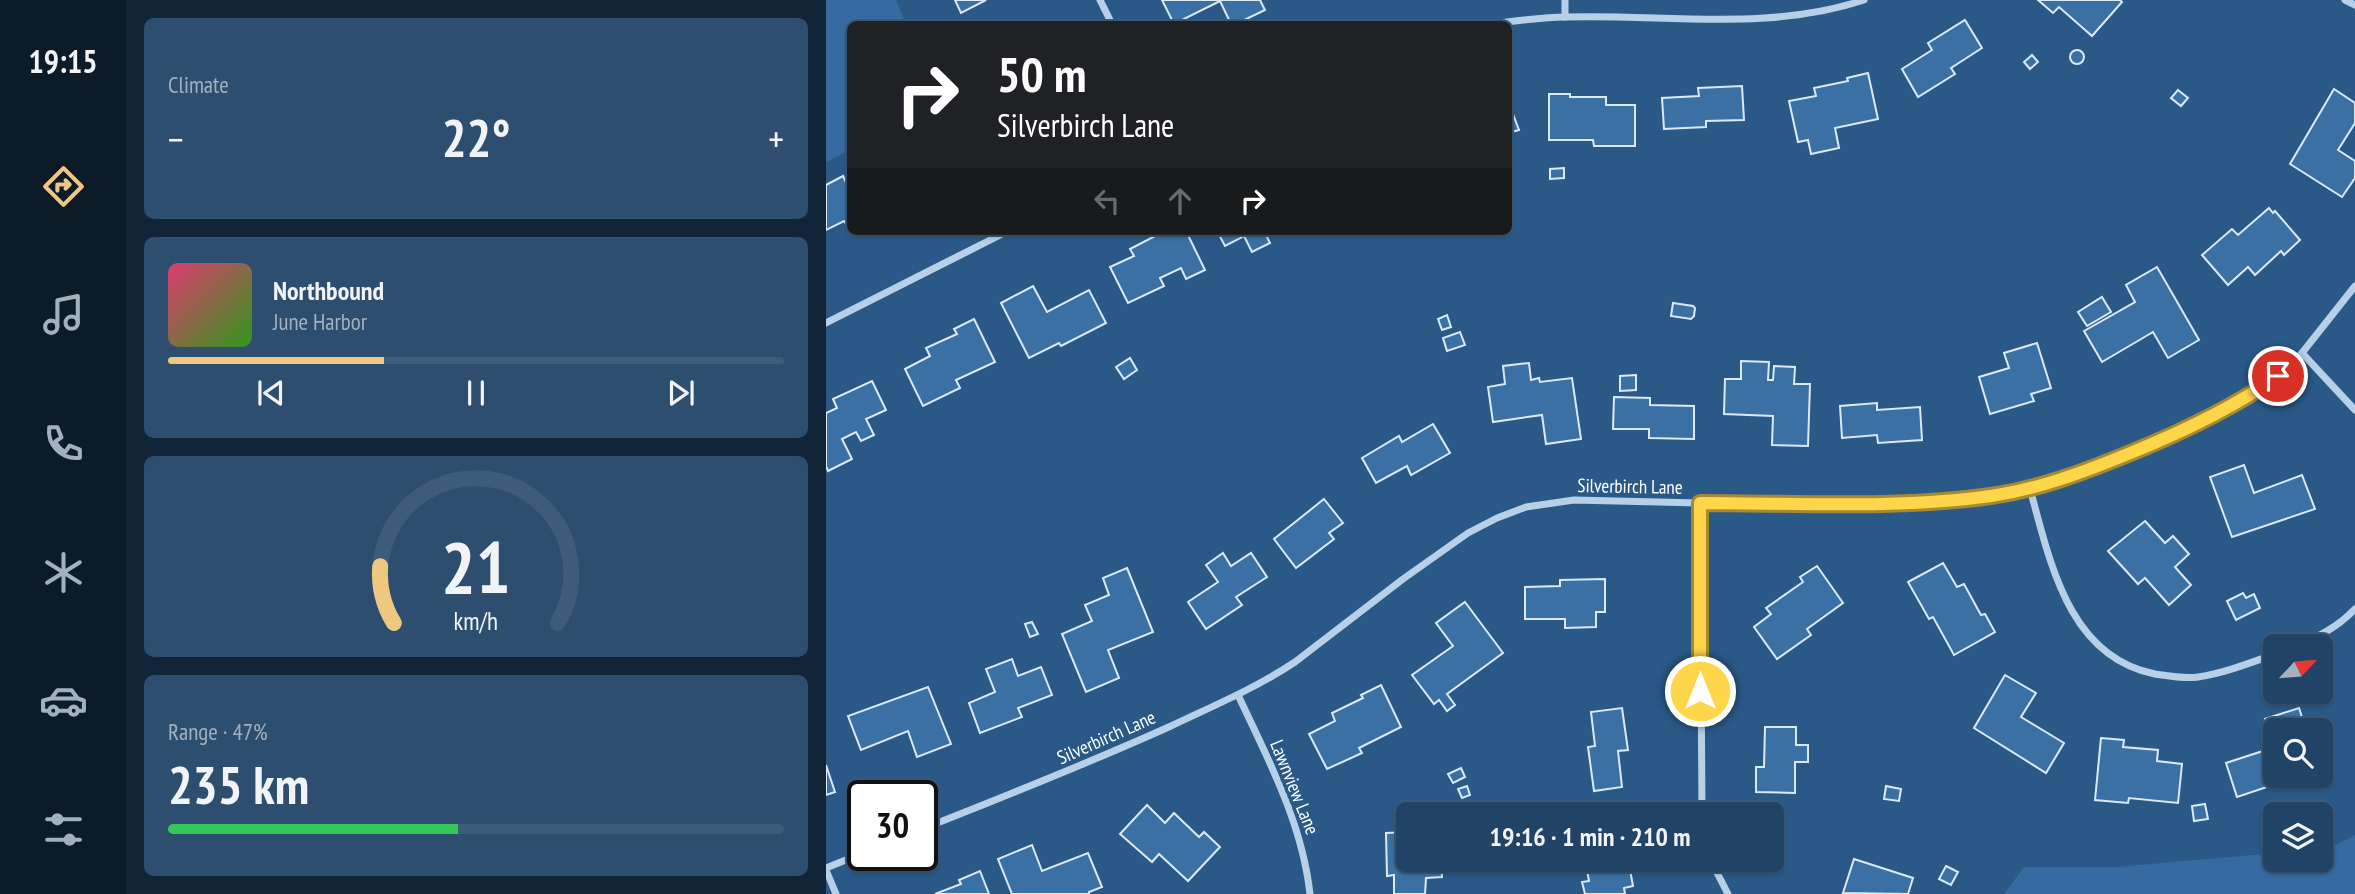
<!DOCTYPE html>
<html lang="en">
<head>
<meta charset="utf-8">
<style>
  body { margin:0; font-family:"PT Sans Narrow",sans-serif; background:#2d4e6f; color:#f1f3f6; height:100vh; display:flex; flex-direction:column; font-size:26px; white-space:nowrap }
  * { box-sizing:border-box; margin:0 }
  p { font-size:23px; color:#a2b0bf }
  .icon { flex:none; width:38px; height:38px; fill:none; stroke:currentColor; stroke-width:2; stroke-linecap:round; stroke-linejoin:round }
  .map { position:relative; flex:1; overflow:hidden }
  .side { display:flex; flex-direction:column; gap:18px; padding:18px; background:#122538; width:700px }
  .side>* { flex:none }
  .top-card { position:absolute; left:21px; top:21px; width:665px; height:214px; border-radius:10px; box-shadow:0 2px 5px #0004,0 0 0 2px #3d5c7a; background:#202124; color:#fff; overflow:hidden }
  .needle { width:46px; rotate:64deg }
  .buttons { position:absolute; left:1437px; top:634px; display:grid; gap:14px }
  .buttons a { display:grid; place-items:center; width:70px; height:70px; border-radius:10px; background:#204366; box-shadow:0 2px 5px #0004,0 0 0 2px #3d5c7a; font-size:35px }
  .speed { position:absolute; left:21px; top:780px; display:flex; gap:14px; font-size:35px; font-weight:700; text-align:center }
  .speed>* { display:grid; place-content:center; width:91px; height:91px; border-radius:50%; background:#204366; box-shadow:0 2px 5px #0004,0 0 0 2px #3d5c7a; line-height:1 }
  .speed .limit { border:4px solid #111; border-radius:10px; background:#fff; color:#111 }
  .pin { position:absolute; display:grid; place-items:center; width:60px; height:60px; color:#fff; margin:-30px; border:4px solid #fff; border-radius:50%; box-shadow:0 2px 7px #0007 }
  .me { position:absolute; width:77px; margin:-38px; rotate:0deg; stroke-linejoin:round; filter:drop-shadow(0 0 5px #0008) }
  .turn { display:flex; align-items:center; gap:24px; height:147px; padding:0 35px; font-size:32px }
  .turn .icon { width:91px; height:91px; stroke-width:2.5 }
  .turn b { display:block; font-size:49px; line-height:60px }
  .lanes { display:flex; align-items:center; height:66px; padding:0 35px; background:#0003; justify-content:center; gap:35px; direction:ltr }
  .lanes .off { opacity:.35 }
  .big { font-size:52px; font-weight:700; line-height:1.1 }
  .side .tile { flex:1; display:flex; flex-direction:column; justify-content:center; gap:10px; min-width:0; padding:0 24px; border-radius:10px; background:#2d4e6f }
  .side .dial { align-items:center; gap:0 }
  .dial svg { height:182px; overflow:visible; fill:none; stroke:#3d5c7a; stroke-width:7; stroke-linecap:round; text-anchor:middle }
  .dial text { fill:#f1f3f6; stroke:none }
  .song { display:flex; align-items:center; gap:21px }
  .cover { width:84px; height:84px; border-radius:10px; background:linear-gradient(135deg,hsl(340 70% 55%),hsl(110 70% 35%)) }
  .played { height:7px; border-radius:4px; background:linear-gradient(90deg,#efc87f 35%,#3d5c7a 35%) }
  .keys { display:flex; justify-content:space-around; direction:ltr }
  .heat { display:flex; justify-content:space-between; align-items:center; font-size:38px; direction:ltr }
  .charge { height:10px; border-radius:5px; background:linear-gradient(90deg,#34c759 47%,#3d5c7a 0) }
  .trip { position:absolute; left:570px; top:802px; width:388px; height:70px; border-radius:10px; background:#204366; box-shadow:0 2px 5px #0004,0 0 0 2px #3d5c7a; font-weight:700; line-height:70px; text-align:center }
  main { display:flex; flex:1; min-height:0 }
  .tab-bar { display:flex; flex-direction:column; width:126px; justify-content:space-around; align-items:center; background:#0d1b29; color:#a2b0bf }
  .tab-bar .icon { width:49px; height:49px }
  .tab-bar .selected { color:#efc87f }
  .tab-bar b { font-size:32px; color:#f1f3f6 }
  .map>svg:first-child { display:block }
  .green { fill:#356ba0 }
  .building { fill:#3b70a5; stroke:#dbe9f7; stroke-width:2 }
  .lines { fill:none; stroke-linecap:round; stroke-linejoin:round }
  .street { stroke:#b7d0e8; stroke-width:7 }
  .route-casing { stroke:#a68a30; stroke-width:18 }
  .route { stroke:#ffd54a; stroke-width:12 }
  .labels { text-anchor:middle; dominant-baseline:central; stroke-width:7; stroke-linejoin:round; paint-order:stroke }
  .street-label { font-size:19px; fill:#fff; stroke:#2a5988 }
</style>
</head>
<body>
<main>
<nav class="tab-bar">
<b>19:15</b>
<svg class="icon selected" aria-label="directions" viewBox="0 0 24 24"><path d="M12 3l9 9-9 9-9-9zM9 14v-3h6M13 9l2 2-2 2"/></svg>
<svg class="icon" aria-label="music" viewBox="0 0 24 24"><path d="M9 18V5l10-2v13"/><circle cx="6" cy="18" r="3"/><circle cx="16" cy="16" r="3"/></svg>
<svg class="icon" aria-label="phone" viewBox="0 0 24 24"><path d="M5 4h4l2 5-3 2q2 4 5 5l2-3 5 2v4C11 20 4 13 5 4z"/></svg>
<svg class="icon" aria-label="climate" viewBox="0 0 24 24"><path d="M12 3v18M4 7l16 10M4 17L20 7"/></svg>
<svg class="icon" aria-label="car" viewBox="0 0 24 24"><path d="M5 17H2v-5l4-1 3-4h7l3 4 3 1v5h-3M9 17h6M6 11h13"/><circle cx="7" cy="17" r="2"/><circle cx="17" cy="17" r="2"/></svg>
<svg class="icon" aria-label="filters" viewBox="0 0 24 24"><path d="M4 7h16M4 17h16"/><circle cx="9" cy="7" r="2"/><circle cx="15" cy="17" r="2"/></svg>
</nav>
<section class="side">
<div class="tile"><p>Climate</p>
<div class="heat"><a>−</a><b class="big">22°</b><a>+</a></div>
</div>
<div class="tile">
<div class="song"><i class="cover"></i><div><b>Northbound</b><p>June Harbor</p></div></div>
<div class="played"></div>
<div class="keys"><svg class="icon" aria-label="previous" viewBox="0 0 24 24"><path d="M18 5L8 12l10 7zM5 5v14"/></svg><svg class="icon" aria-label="pause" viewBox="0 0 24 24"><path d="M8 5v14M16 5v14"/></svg><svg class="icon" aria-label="next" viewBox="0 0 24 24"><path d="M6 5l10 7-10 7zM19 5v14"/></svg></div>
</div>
<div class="tile dial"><svg viewBox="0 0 100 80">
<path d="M14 69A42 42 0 1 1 86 69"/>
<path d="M14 69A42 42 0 0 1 8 44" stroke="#efc87f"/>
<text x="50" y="56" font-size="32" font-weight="700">21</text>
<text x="50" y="72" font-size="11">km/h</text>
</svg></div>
<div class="tile"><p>Range · 47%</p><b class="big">235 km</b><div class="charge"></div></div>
</section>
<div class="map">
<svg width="1529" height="894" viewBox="0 0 1529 894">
  <rect width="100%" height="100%" fill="#2a5988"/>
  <g class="green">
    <polygon points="0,0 70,0 80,24 24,24 24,150 0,162"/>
    <polygon points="1529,835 1529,894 1178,894 1198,867 1291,867 1449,853 1449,859 1494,859 1495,849 1504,848"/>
  </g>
  <g class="building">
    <polygon points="129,0 160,0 135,13"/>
    <polygon points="336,0 434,0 439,10 410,24 405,24 394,1 348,24"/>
    <polygon points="1212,0 1294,0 1296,2 1266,36 1233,7 1227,13"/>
    <polygon points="1139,20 1156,48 1125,68 1129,74 1092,97 1076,69 1106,50 1102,43"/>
    <circle cx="1251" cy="57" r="7"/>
    <polygon points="1206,55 1212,62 1204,69 1198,62"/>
    <polygon points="1042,73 1052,119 1009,128 1013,148 985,154 982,140 972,142 963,101 990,96 988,88 1022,81 1021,78"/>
    <polygon points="916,86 918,120 880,121 880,127 838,129 836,98 873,96 872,88"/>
    <polygon points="1508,89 1529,103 1529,123 1512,150 1529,161 1529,178 1516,197 1464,164"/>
    <polygon points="1352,90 1362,98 1355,106 1345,98"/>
    <polygon points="723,94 744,94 744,97 780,97 780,105 809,105 809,146 768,146 767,140 723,140"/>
    <polygon points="682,101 693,130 682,133"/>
    <polygon points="738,168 738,178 724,179 724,169"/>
    <polygon points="17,176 21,185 24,185 24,222 20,224 18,221 0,230 0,185"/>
    <polygon points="1443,208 1447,213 1449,211 1474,240 1458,255 1455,251 1429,275 1422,267 1402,285 1376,255 1406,229 1412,235"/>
    <polygon points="334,231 360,231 379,270 360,279 355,268 334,278 338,286 302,303 284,267 308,256 304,249 335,233"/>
    <polygon points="391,231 438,231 444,243 426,252 418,236 399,246"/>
    <polygon points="1331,267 1373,340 1342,358 1327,332 1276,362 1258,331 1309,302 1300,285"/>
    <polygon points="207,286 221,312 263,290 280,323 235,346 233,343 203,358 175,303"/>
    <polygon points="1276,297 1285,312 1261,326 1252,312"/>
    <polygon points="847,303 867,306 869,308 868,316 865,319 845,316"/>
    <polygon points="621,315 625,327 616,330 612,319"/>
    <polygon points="148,319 169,362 130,380 134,388 97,406 79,369 104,356 100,348 131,334 128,329"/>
    <polygon points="634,332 639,345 621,351 617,338"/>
    <polygon points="1211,343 1225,388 1205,394 1208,401 1164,414 1153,377 1183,368 1178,353"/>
    <polygon points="304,358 311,370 298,379 290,367"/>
    <polygon points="915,361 943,362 942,380 947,380 948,366 969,367 968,384 984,384 982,446 946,445 947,416 898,414 899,379 915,379"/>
    <polygon points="703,363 705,380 713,378 714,382 746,378 755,439 720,444 716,415 667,422 662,387 679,384 677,366"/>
    <polygon points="810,375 810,390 794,391 794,376"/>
    <polygon points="46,381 60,410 40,419 48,435 35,441 30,432 16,439 26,459 2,471 0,466 0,413 11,408 7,399"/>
    <polygon points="788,397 824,398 824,405 868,406 868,439 823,438 823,429 787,429"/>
    <polygon points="1051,403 1051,410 1094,407 1096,440 1052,443 1051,435 1016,438 1014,406"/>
    <polygon points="607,424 624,453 585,475 581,466 550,483 536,458 573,436 576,442"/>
    <polygon points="1418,465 1428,493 1476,475 1489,509 1406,537 1384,477"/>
    <polygon points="498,499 517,523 503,533 508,539 470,568 448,539"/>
    <polygon points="1319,521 1339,543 1347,536 1363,554 1349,567 1365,585 1343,605 1319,578 1312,584 1282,551"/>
    <polygon points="397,553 405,566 425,553 441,577 410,597 416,605 380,629 362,602 392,582 380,565"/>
    <polygon points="1117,563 1131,587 1138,584 1155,615 1159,614 1169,632 1128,655 1107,617 1103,619 1082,582"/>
    <polygon points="991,566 1017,603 981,629 985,635 951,659 928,627 945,614 940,608 977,582 974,577"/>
    <polygon points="301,568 327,632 282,650 293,678 260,692 236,634 266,621 259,605 283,595 277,578"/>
    <polygon points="779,579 779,612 770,612 770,627 739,628 739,619 699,619 699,587 734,586 734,580"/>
    <polygon points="1417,593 1420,598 1428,594 1434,608 1410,620 1401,601"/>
    <polygon points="639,602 677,653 621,694 629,705 621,711 613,700 608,704 586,675 627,646 610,623"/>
    <polygon points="206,622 212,634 204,637 199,624"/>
    <polygon points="186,659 192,676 215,667 226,695 192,708 196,717 154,733 143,703 169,692 160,669"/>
    <polygon points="1179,675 1210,693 1195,717 1238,743 1220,773 1148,728"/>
    <polygon points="555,685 575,727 533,748 536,753 501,769 483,734 509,721 506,713 537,698 535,695"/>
    <polygon points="102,687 125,744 91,757 82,731 35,750 22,716"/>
    <polygon points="796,708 802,750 792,751 796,787 768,791 762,747 769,746 765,712"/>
    <polygon points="1473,708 1480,730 1449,730 1449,775 1468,775 1462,777 1462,780 1411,797 1400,763 1449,747 1439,719"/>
    <polygon points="939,727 970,727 970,745 982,745 982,762 969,762 969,793 930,792 930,767 938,767"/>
    <polygon points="1275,738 1298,740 1297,747 1332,750 1331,761 1356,764 1352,803 1303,798 1302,803 1269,800"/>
    <polygon points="0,765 9,792 0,795"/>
    <polygon points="635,768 639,777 627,783 622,774"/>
    <polygon points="641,786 644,795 636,798 632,789"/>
    <polygon points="1060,786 1075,789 1073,801 1058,799"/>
    <polygon points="1379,804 1382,819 1368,821 1366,806"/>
    <polygon points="321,805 339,823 348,813 373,837 378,832 394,847 362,881 333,854 326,862 294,834"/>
    <polygon points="583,832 583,859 615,859 616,877 600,878 599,894 568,894 568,875 561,876 560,833"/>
    <polygon points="206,845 216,871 262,853 276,887 263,892 263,894 186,894 172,859"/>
    <polygon points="759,859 802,859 807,886 798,888 799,894 759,894 756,882 763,881"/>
    <polygon points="1028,859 1087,878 1082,894 1017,893"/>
    <polygon points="1120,866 1132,872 1125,885 1113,879"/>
    <polygon points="154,871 163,894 109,894 135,884 133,880"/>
  </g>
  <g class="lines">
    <g class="street">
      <polyline points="274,0 286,24"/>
      <polyline points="1519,0 1529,5"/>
      <polyline points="739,17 739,0"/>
      <path d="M666,24c25,-3 50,-7 74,-7 100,-3 202,15 298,-17"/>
      <polyline points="0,323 182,231"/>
      <polyline points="1476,353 1529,410"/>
      <path d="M1204,489c20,72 38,168 125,185 14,2 28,5 43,3 26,-4 52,-14 77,-23"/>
      <polyline points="874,503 876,814"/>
      <path d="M1470,646c22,-9 42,-19 59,-37"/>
      <path d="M412,695c30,64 64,127 72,199"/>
      <path d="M96,829c84,-33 167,-66 249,-103 42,-20 85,-38 124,-64l108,-83 65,-46 29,-15 29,-11 48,-7 126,3 246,-2 45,-5 39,-7 46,-15 117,-48 68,-38 25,-18 16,-17 53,-67"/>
      <polyline points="884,859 902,894"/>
      <polyline points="0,868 37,853"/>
      <polyline points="0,870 10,894"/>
    </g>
  </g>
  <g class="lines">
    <defs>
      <path id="route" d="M874,691v-188c95,0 198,6 291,-7 48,-7 93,-24 137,-42 52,-21 104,-45 150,-78"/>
    </defs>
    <use href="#route" class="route-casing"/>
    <use href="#route" class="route"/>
  </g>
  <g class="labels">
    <g class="street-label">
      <text transform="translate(804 486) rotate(1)">Silverbirch Lane</text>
      <text transform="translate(280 737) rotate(-24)">Silverbirch Lane</text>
      <text transform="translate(469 787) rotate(68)">Lawnview Lane</text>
    </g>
  </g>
</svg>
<div class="buttons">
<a><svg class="needle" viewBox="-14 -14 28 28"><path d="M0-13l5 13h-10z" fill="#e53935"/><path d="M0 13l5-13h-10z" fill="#a2b0bf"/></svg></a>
<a><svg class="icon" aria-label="search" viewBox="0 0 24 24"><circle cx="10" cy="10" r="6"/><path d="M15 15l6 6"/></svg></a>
<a><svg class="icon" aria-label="layers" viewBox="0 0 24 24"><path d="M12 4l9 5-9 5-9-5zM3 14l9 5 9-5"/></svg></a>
</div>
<div class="speed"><div class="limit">30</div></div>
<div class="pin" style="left:1452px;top:376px;background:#d93025"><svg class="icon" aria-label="arrive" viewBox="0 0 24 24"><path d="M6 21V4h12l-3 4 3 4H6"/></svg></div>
<svg class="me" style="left:874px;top:691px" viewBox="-20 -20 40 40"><circle r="17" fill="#ffd54a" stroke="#fff" stroke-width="3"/><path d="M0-11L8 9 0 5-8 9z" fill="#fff"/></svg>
<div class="trip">19:16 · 1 min · 210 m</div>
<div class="top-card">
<div class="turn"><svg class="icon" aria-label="right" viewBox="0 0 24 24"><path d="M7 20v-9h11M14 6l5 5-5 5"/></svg><div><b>50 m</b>Silverbirch Lane</div></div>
<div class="lanes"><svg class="icon off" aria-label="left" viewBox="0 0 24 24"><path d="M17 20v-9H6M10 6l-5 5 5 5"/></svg><svg class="icon off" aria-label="ahead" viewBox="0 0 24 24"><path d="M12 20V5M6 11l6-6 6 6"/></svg><svg class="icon" aria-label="right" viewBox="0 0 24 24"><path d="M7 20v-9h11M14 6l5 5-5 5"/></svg></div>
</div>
</div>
</main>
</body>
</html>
